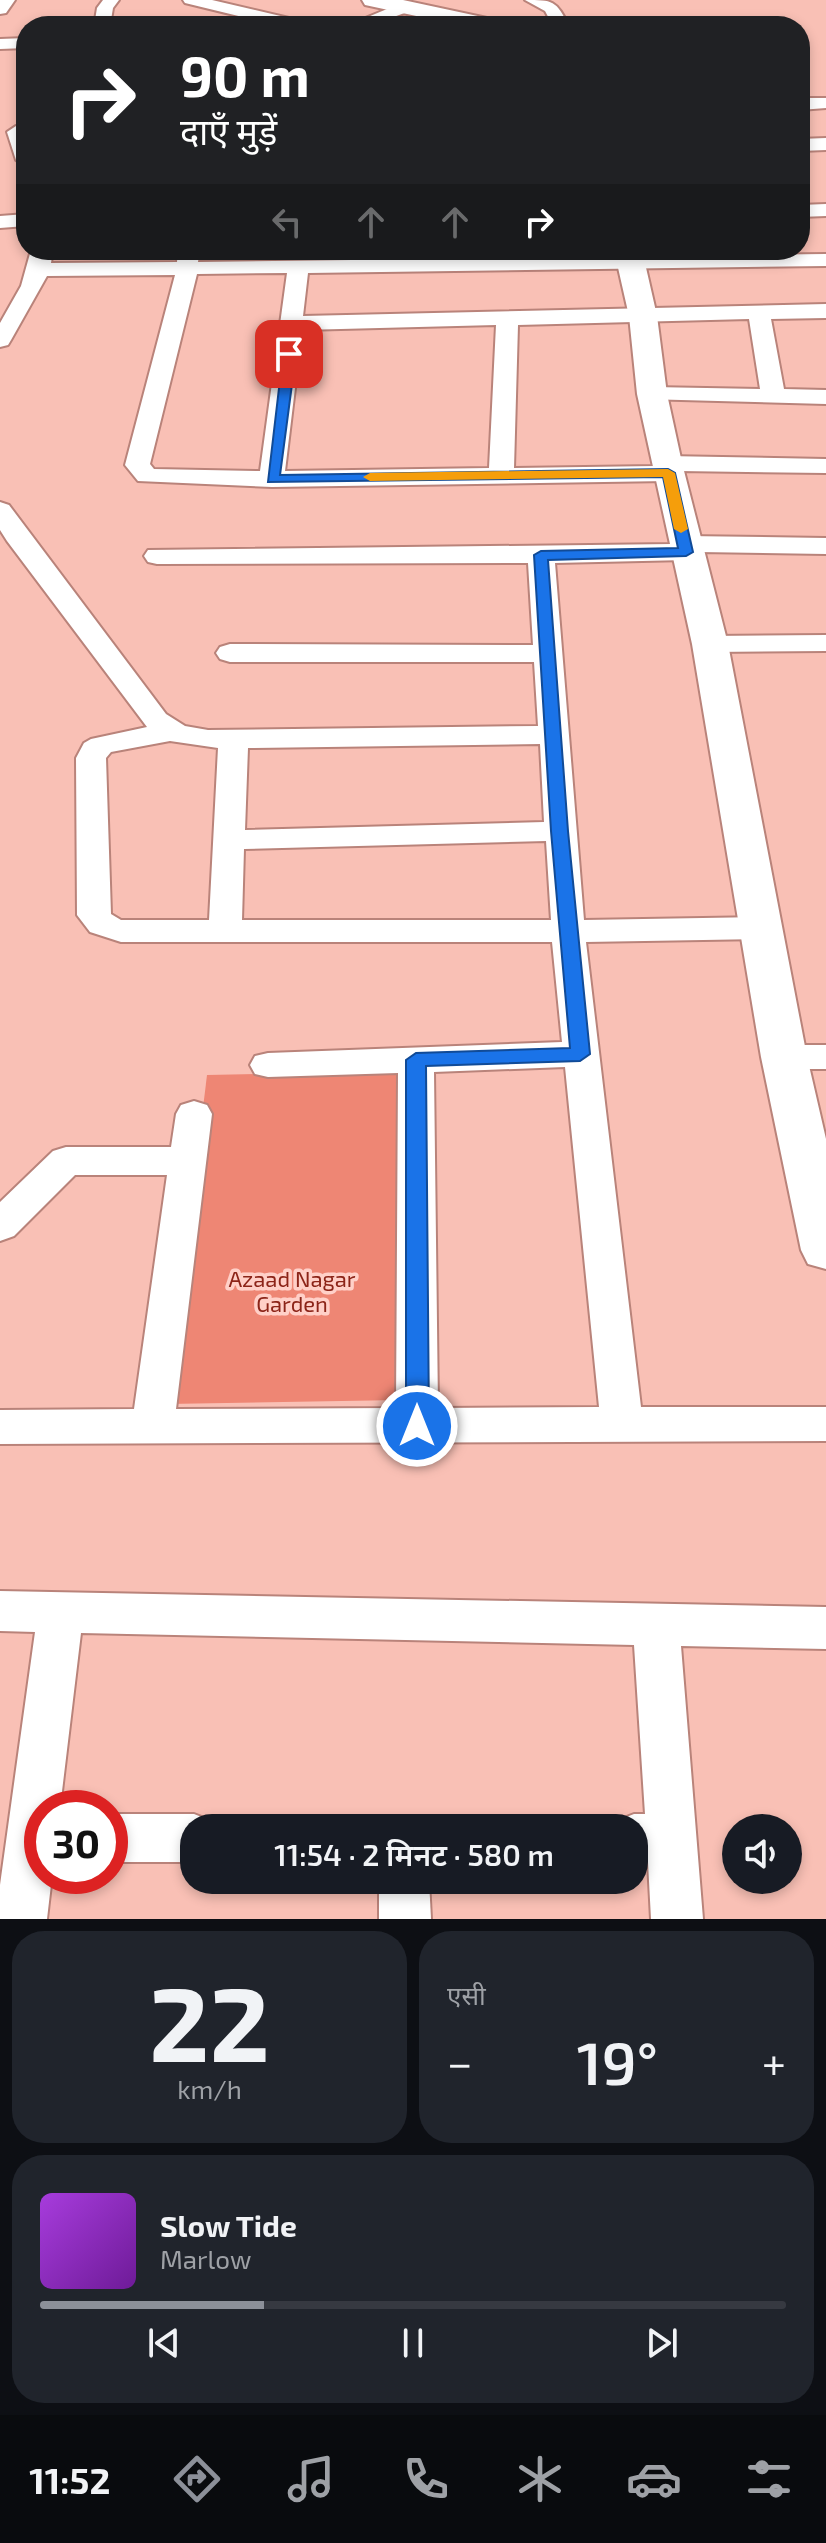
<!DOCTYPE html>
<html lang="hi">
<head>
<meta charset="utf-8">
<style>
  body { margin:0; font-family:"Exo 2","Noto Sans Devanagari",sans-serif; background:#20242c; color:#f1f3f6; height:100vh; display:flex; flex-direction:column; font-size:30px; white-space:nowrap }
  * { box-sizing:border-box; margin:0 }
  p { font-size:26px; color:#9ea1a6 }
  .icon { flex:none; width:44px; height:44px; fill:none; stroke:currentColor; stroke-width:2; stroke-linecap:round; stroke-linejoin:round }
  .map { position:relative; height:1919px; overflow:hidden }
  .details { display:flex; flex-direction:column; gap:12px; padding:12px; background:#0d0f14; flex:1 }
  .details>* { flex:none }
  .top-card { position:absolute; left:16px; top:16px; width:794px; height:244px; border-radius:32px; box-shadow:0 4px 12px #0003; background:#202124; color:#fff; overflow:hidden }
  .fabs { position:absolute; left:722px; top:1814px; display:grid; gap:16px }
  .fabs a { display:grid; place-items:center; width:80px; height:80px; border-radius:50%; background:#171b24; box-shadow:0 4px 12px #0003; font-size:40px }
  .speed { position:absolute; left:24px; top:1790px; display:flex; gap:16px; font-size:40px; font-weight:700; text-align:center }
  .speed>* { display:grid; place-content:center; width:104px; height:104px; border-radius:50%; background:#171b24; box-shadow:0 4px 12px #0003; line-height:1 }
  .speed .limit { border:12px solid #d22; background:#fff; color:#111 }
  .pin { position:absolute; display:grid; place-items:center; width:68px; height:68px; color:#fff; margin:-34px; border-radius:16px; box-shadow:0 4px 12px #0006 }
  .me { position:absolute; width:88px; margin:-44px; rotate:0deg; stroke-linejoin:round; filter:drop-shadow(0 0 6px #0008) }
  .turn { display:flex; align-items:center; gap:28px; height:168px; padding:0 32px; font-size:36px }
  .turn .icon { width:104px; height:104px; stroke-width:2.5 }
  .turn b { display:block; font-size:56px; line-height:68px }
  .lanes { display:flex; align-items:center; height:76px; padding:0 32px; background:#0003; justify-content:center; gap:40px; direction:ltr }
  .lanes .off { opacity:.35 }
  .big { font-size:60px; font-weight:600; line-height:1.1 }
  .details .tile { flex:1; display:flex; flex-direction:column; justify-content:center; gap:12px; min-width:0; padding:0 28px; border-radius:32px; background:#20242c }
  .details .dial { align-items:center; gap:0 }
  .dial b { font-size:104px; line-height:1 }
  .song { display:flex; align-items:center; gap:24px }
  .cover { width:96px; height:96px; border-radius:12px; background:linear-gradient(135deg,hsl(280 70% 55%),hsl(280 70% 35%)) }
  .played { height:8px; border-radius:4px; background:linear-gradient(90deg,#8c9099 30%,#363941 30%) }
  .keys { display:flex; justify-content:space-around; direction:ltr }
  .heat { display:flex; justify-content:space-between; align-items:center; font-size:44px; direction:ltr }
  .details .tiles { flex:1; display:grid; gap:12px; grid-template-columns:1fr 1fr }
  .tile:last-child { grid-column:span 2 }
  .trip { position:absolute; left:180px; top:1814px; width:468px; height:80px; border-radius:32px; background:#171b24; box-shadow:0 4px 12px #0003; font-weight:600; line-height:80px; text-align:center }
  .tabs { display:flex; height:128px; justify-content:space-around; align-items:center; background:#090b0e; color:#9ea1a6 }
  .tabs .icon { width:56px; height:56px }
  .tabs .selected { color:#8c9099 }
  .tabs b { font-size:36px; color:#f1f3f6 }
  .map>svg:first-child { display:block }
  .green { fill:#ee8674 }
  .lines { fill:none; stroke-linecap:round; stroke-linejoin:round }
  .street-casing { stroke:#b9837a; stroke-width:4 }
  .secondary-casing { stroke:#b9837a; stroke-width:4 }
  .street { fill:#fff; fill-rule:evenodd }
  .secondary { fill:#fff; fill-rule:evenodd }
  .route { fill:#1a73e8; stroke:#114b97; stroke-width:2 }
  .slow { fill:#f59e0b }
  .labels { text-anchor:middle; dominant-baseline:central; stroke-width:7; stroke-linejoin:round; paint-order:stroke }
  .park-label { font-size:22px; fill:#8c2418; stroke:#ffd0c8 }
</style>
</head>
<body>
<div class="map">
<svg width="826" height="1919" viewBox="0 0 826 1919">
  <rect width="100%" height="100%" fill="#f9c0b5"/>
  <polygon class="green" points="409,1071 400,1400 167,1404 207,1075"/>
  <g class="lines">
    <defs>
      <g id="street">
        <polygon points="0,0 15,0 6,13 0,14"/>
        <polygon points="103,0 119,0 113,8 110,26 94,26 97,8"/>
        <polygon points="183,0 212,0 306,22 308,26 279,26 185,3"/>
        <path d="M525,0c28,0 31,0 44,26h-16l-8,-15z"/>
        <polygon points="404,2 412,7 410,11 369,26 346,26"/>
        <polygon points="26,38 26,48 0,49 0,39"/>
        <polygon points="800,98 826,98 826,108 800,110"/>
        <polygon points="16,126 23,128 26,134 26,166 16,160 7,132"/>
        <polygon points="826,138 826,150 800,151 800,139"/>
        <polygon points="826,204 826,216 800,217 800,205"/>
        <polygon points="26,214 26,226 0,228 0,216"/>
        <path d="M31,250h22l-2,13 126,-1 1,-12h22l-2,12 628,-8v12l-518,7 -5,43 523,-12v14l-55,1 13,70 42,1v14l-182,-5 -4,-5 4,-5 8,-2 108,2 -11,-70 -231,6 -4,143 141,-2 2,-8 9,-2 160,3v14l-147,-2 -2,7 -9,3 -396,6 -134,-6 -13,-16 50,-190 -128,1 -36,64 -3,5 -8,2v-24l21,-37zM287,273l-27,198 -106,-2 -4,-5 47,-190zM496,325l-7,143 -204,3 17,-141z"/>
        <path d="M0,502l9,3 157,209 19,12 23,4 330,-4 -4,-64h-304l-10,-3 -4,-6 4,-6 10,-3 303,1 -5,-82 -371,1 -9,-2 -4,-6 4,-6 524,-6 4,-6 9,-2 141,2v16l-127,-2 -4,6 -9,2 -131,3 29,357 178,-3 12,3 5,8 -5,8 -12,3 -176,3 55,465h185v34l-826,3v-34l134,-1 33,-234h-92l-61,61 -14,5v-39l53,-51 13,-4h105l5,-33 5,-9 13,-4 13,4 5,9 -36,295 220,-1 2,-335 -130,4 -13,-3 -5,-9 5,-9 13,-3 294,-11 -10,-100h-431l-31,-10 -13,-17 -1,-157 8,-15 7,-4 56,-12 -140,-186 -7,-11zM170,741l48,7 -9,172h-88l-10,-6 -5,-156 5,-6zM540,744l4,78 -299,8 3,-82zM546,841l5,79h-309l2,-71zM565,1067l34,340 -161,1 -4,-336z"/>
        <polygon points="826,635 826,651 710,652 700,650 696,644 700,638 710,636"/>
        <polygon points="784,1045 826,1045 826,1069 784,1069 771,1066 766,1057 771,1048"/>
        <polygon points="0,1591 826,1607 826,1649 681,1646 703,1919 651,1919 648,1862 634,1862 634,1828 613,1828 616,1821 634,1814 645,1814 634,1645 81,1633 60,1808 42,1808 42,1876 52,1876 47,1919 0,1919 0,1885 35,1632 0,1631"/>
        <polygon points="110,1814 194,1814 212,1821 215,1828 194,1828 194,1862 110,1862"/>
        <polygon points="379,1880 429,1880 431,1919 379,1919"/>
      </g>
      <g id="secondary">
        <polygon points="362,0 403,0 501,21 504,26 463,26 365,5"/>
        <polygon points="614,250 642,250 657,316 667,394 682,463 728,644 807,1057 826,1139 826,1269 808,1264 801,1250 761,1057 692,644 637,394 629,316"/>
      </g>
    </defs>
    <use href="#street" class="street-casing"/>
    <use href="#secondary" class="secondary-casing"/>
    <use href="#street" class="street"/>
    <use href="#secondary" class="secondary"/>
  </g>
  <polygon class="route" points="289,350 296,354 280,475 668,469 675,473 693,552 686,556 548,560 568,831 590,1054 580,1061 426,1066 429,1426 425,1432 417,1435 409,1432 406,1426 406,1060 416,1053 570,1048 551,831 534,555 541,551 678,548 663,477 268,482 283,354"/>
  <polygon class="slow" points="668,469 675,473 688,529 681,533 674,529 663,477 370,481 363,477 370,473"/>
  <g class="labels">
    <g class="park-label">
      <text x="292" y="1278">Azaad Nagar<tspan x="292" dy="25">Garden</tspan></text>
    </g>
  </g>
</svg>
<div class="fabs">
<a><svg class="icon" aria-label="sound" viewBox="0 0 24 24"><path d="M4 9h4l5-4v14l-5-4H4zM17 9q2 3 0 6"/></svg></a>
</div>
<div class="speed"><div class="limit">30</div></div>
<div class="pin" style="left:289px;top:354px;background:#d93025"><svg class="icon" aria-label="arrive" viewBox="0 0 24 24"><path d="M6 21V4h12l-3 4 3 4H6"/></svg></div>
<svg class="me" style="left:417px;top:1426px" viewBox="-20 -20 40 40"><circle r="17" fill="#1a73e8" stroke="#fff" stroke-width="3"/><path d="M0-11L8 9 0 5-8 9z" fill="#fff"/></svg>
<div class="trip">11:54 · 2 मिनट · 580 m</div>
<div class="top-card">
<div class="turn"><svg class="icon" aria-label="right" viewBox="0 0 24 24"><path d="M7 20v-9h11M14 6l5 5-5 5"/></svg><div><b>90 m</b>दाएँ मुड़ें</div></div>
<div class="lanes"><svg class="icon off" aria-label="left" viewBox="0 0 24 24"><path d="M17 20v-9H6M10 6l-5 5 5 5"/></svg><svg class="icon off" aria-label="ahead" viewBox="0 0 24 24"><path d="M12 20V5M6 11l6-6 6 6"/></svg><svg class="icon off" aria-label="ahead" viewBox="0 0 24 24"><path d="M12 20V5M6 11l6-6 6 6"/></svg><svg class="icon" aria-label="right" viewBox="0 0 24 24"><path d="M7 20v-9h11M14 6l5 5-5 5"/></svg></div>
</div>
</div>
<section class="details">
<div class="tiles">
<div class="tile dial"><b>22</b><p>km/h</p></div>
<div class="tile"><p>एसी</p>
<div class="heat"><a>−</a><b class="big">19°</b><a>+</a></div>
</div>
<div class="tile">
<div class="song"><i class="cover"></i><div><b>Slow Tide</b><p>Marlow</p></div></div>
<div class="played"></div>
<div class="keys"><svg class="icon" aria-label="previous" viewBox="0 0 24 24"><path d="M18 5L8 12l10 7zM5 5v14"/></svg><svg class="icon" aria-label="pause" viewBox="0 0 24 24"><path d="M8 5v14M16 5v14"/></svg><svg class="icon" aria-label="next" viewBox="0 0 24 24"><path d="M6 5l10 7-10 7zM19 5v14"/></svg></div>
</div>
</div>
</section>
<nav class="tabs">
<b>11:52</b>
<svg class="icon selected" aria-label="directions" viewBox="0 0 24 24"><path d="M12 3l9 9-9 9-9-9zM9 14v-3h6M13 9l2 2-2 2"/></svg>
<svg class="icon" aria-label="music" viewBox="0 0 24 24"><path d="M9 18V5l10-2v13"/><circle cx="6" cy="18" r="3"/><circle cx="16" cy="16" r="3"/></svg>
<svg class="icon" aria-label="phone" viewBox="0 0 24 24"><path d="M5 4h4l2 5-3 2q2 4 5 5l2-3 5 2v4C11 20 4 13 5 4z"/></svg>
<svg class="icon" aria-label="climate" viewBox="0 0 24 24"><path d="M12 3v18M4 7l16 10M4 17L20 7"/></svg>
<svg class="icon" aria-label="car" viewBox="0 0 24 24"><path d="M5 17H2v-5l4-1 3-4h7l3 4 3 1v5h-3M9 17h6M6 11h13"/><circle cx="7" cy="17" r="2"/><circle cx="17" cy="17" r="2"/></svg>
<svg class="icon" aria-label="filters" viewBox="0 0 24 24"><path d="M4 7h16M4 17h16"/><circle cx="9" cy="7" r="2"/><circle cx="15" cy="17" r="2"/></svg>
</nav>
</body>
</html>
